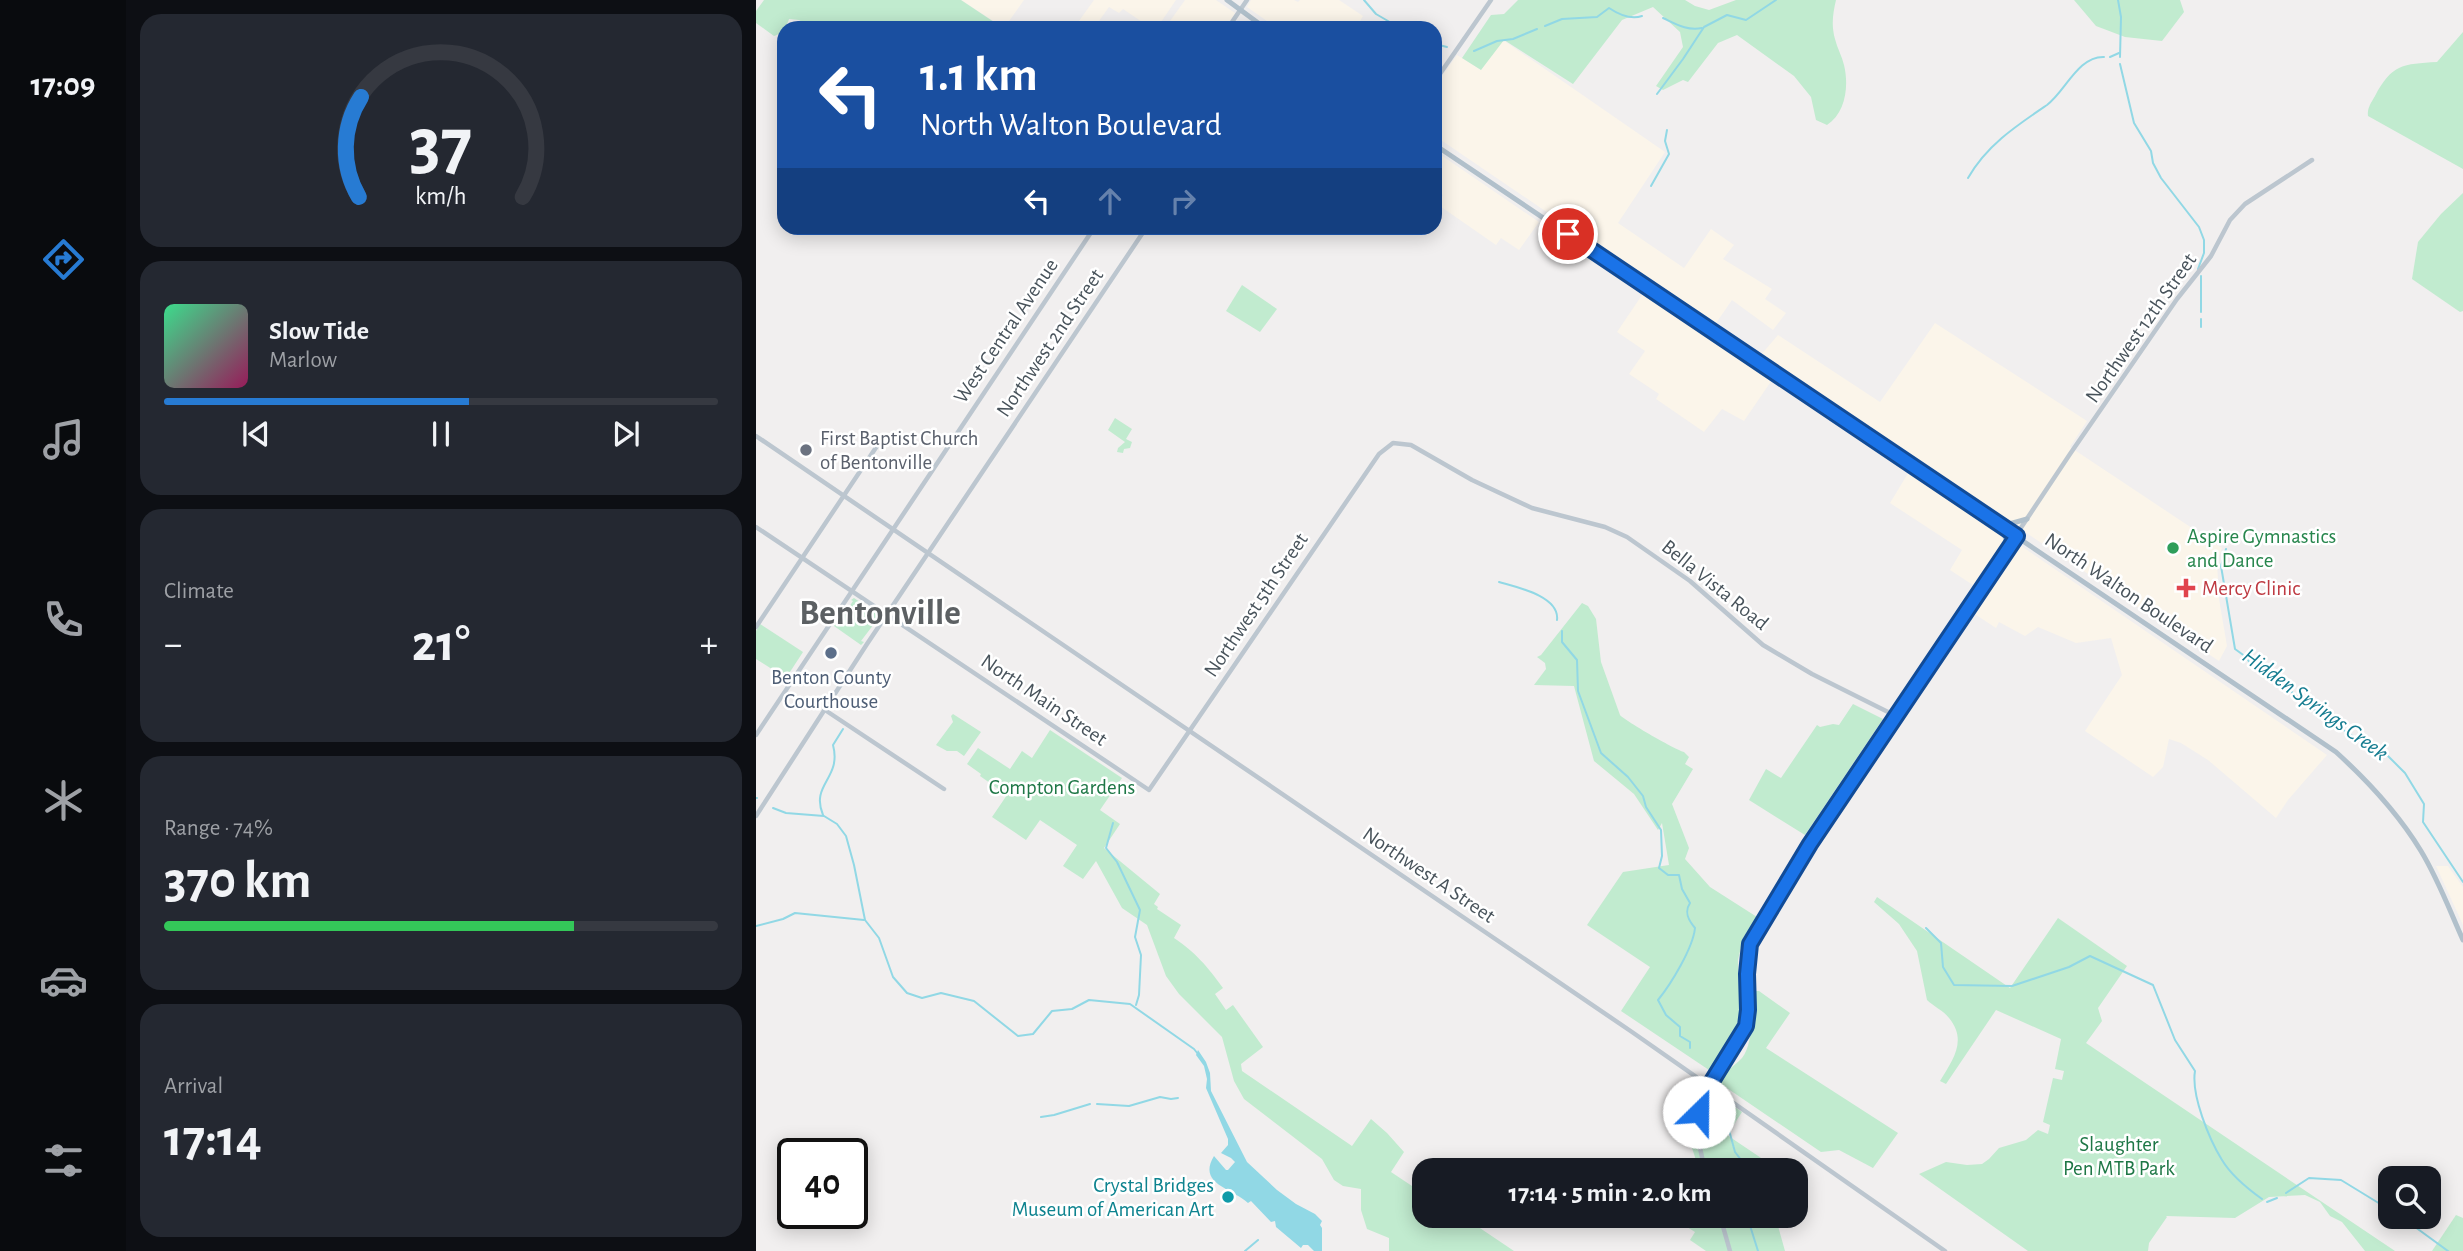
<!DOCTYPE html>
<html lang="en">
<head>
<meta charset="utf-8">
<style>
  body { margin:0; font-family:"Alegreya Sans",sans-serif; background:#242831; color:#f1f3f6; height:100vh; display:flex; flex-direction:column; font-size:26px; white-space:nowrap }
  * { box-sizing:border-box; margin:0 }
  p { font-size:23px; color:#9ea1a6 }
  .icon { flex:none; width:38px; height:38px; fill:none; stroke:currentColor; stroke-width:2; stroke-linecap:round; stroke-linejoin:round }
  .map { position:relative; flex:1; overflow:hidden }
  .side { display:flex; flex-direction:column; gap:14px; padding:14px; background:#0d0f14; width:630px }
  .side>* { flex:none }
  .guide { position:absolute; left:21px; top:21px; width:665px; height:214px; border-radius:21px; box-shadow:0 4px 18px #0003; background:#1a4fa0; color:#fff; overflow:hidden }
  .controls { position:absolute; left:1622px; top:1166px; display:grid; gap:14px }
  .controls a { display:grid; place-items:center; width:63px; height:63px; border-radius:14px; background:#171b24; box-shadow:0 4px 18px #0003; font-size:35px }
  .speed { position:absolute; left:21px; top:1138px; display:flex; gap:14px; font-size:35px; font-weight:700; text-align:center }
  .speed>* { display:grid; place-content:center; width:91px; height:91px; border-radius:50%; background:#171b24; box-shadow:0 4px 18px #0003; line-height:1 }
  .speed .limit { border:4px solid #111; border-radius:10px; background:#fff; color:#111 }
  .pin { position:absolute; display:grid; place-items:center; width:60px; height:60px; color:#fff; margin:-30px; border:4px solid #fff; border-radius:50%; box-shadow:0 2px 7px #0007 }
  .me { position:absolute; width:77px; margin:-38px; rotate:23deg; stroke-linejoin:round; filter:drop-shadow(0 0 5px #0008) }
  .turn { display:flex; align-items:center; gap:24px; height:147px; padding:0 28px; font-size:32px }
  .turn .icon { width:91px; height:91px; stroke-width:2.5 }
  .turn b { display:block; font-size:49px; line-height:60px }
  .lanes { display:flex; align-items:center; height:66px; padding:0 28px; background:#0003; justify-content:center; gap:35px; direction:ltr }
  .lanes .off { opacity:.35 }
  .big { font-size:52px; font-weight:700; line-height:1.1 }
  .side .tile { flex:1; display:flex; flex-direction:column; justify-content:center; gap:10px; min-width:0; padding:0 24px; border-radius:21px; background:#242831 }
  .side .dial { align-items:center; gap:0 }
  .dial svg { height:182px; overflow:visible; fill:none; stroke:#363941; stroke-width:7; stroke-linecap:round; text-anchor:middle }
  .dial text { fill:#f1f3f6; stroke:none }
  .song { display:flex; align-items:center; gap:21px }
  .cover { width:84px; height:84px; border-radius:10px; background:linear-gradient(135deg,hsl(150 70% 55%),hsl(330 70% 35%)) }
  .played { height:7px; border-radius:4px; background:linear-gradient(90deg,#277bd3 55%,#363941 55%) }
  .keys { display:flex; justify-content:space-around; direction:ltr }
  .heat { display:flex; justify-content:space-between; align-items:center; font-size:38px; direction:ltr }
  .charge { height:10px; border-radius:5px; background:linear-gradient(90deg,#34c759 74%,#363941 0) }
  .trip { position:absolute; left:656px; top:1158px; width:396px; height:70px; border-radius:21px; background:#171b24; box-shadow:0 4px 18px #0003; font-weight:700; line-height:70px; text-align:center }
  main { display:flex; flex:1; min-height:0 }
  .dock { display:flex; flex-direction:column; width:126px; justify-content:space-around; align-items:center; background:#090b0e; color:#9ea1a6 }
  .dock .icon { width:49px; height:49px }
  .dock .selected { color:#277bd3 }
  .dock b { font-size:32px; color:#f1f3f6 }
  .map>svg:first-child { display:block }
  .commercial { fill:#fbf5ea }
  .green { fill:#c1ebcf }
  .water { fill:#91d8e5 }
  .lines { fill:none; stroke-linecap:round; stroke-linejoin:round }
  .stream { stroke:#91d8e5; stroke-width:2 }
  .secondary { stroke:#bcc6cf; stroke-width:4.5 }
  .primary { stroke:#b1c0cb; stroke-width:5 }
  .route-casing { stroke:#114b97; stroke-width:18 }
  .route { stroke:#1a73e8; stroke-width:12 }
  .worship-dot { fill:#6b7280; stroke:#fff; stroke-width:2.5 }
  .leisure-dot { fill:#2e9e5b; stroke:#fff; stroke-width:2.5 }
  .health-dot { fill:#e0444e; stroke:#fff; stroke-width:2.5 }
  .service-dot { fill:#5c6f8a; stroke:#fff; stroke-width:2.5 }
  .culture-dot { fill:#0f9aa8; stroke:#fff; stroke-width:2.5 }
  .labels { text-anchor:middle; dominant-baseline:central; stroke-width:5; stroke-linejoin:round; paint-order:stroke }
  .street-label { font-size:21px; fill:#48535b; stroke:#fff }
  .worship-label { font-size:21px; fill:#5b616d; stroke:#fff; text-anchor:start }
  .leisure-label { font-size:21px; fill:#27864d; stroke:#fff; text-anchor:start }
  .health-label { font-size:21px; fill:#be3a42; stroke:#fff; text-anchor:start }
  .service-label { font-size:21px; fill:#4e5e75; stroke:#fff }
  .park-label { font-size:21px; fill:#1e7746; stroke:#fff }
  .culture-label { font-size:21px; fill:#0d838f; stroke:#fff; text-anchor:end }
  .water-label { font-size:23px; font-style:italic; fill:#167d91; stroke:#fff }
  .town-label { font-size:35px; font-weight:bold; fill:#5c6063; stroke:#fff }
</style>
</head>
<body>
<main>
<nav class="dock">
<b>17:09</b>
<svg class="icon selected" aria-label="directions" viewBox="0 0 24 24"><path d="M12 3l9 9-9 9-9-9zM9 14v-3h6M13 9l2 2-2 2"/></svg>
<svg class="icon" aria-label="music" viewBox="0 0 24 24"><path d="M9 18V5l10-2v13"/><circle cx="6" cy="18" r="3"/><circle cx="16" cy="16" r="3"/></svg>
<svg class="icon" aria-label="phone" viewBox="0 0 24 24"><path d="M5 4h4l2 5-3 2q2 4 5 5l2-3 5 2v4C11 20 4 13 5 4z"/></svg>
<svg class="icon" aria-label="climate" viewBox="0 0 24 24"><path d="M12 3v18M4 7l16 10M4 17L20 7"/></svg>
<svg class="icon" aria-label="car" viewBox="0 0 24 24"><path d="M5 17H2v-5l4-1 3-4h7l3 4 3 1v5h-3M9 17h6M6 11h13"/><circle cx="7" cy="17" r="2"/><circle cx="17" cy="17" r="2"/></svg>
<svg class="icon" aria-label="filters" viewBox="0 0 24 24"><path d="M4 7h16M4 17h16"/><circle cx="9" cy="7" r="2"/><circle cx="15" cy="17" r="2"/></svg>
</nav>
<section class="side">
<div class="tile dial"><svg viewBox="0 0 100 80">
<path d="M14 69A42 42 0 1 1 86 69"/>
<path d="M14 69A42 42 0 0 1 15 25" stroke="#277bd3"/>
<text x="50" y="56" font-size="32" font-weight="700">37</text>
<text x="50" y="72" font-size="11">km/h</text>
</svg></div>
<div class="tile">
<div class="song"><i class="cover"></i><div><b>Slow Tide</b><p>Marlow</p></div></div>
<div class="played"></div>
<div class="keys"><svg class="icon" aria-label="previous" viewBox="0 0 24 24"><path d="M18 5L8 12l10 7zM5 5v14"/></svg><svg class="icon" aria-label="pause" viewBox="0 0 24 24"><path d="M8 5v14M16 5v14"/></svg><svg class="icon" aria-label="next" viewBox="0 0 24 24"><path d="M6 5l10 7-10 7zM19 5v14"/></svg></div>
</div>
<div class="tile"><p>Climate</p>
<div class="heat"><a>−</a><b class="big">21°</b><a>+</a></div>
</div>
<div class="tile"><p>Range · 74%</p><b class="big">370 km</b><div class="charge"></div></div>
<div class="tile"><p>Arrival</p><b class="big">17:14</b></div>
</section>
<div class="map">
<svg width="1707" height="1251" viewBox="0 0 1707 1251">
  <rect width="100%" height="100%" fill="#f1efef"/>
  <g class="commercial">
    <polygon points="205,0 268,0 248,28"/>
    <polygon points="338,0 420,0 401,28 395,28 367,9 363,13 353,7 338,28 324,28 320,25"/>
    <polygon points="429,0 460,0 479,13 469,28 409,28"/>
    <polygon points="495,0 538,0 542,2 544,0 583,0 607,16 601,26 603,28 521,28 491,7"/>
    <polygon points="747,40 909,152 862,223 928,268 955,229 978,245 967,259 1016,289 1009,299 1030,313 1017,330 976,300 958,326 679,136 679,86 701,55 725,70"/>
    <polygon points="679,151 783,222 763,250 745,238 740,245 681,204 687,195 679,190"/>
    <polygon points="888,292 1016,380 988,421 966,409 948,432 900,399 903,394 873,374 889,351 861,332"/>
    <polygon points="1179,323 1331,421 1314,447 1466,548 1461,562 1463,599 1471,646 1463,661 1004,356 1022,335 1124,402"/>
    <polygon points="1154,470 1571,755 1532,800 1520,818 1452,760 1425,743 1413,739 1407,767 1397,777 1329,731 1366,675 1355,638 1320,643 1282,627 1269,636 1243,622 1240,628 1208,607 1220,587 1194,570 1206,550 1134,503"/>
    <polygon points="1680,866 1692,866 1707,887 1707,925"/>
  </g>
  <g class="green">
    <path d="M8,0h197l42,28h-192l-12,-8 -10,-1c-1,5 -9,16 -15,17l-18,-13v-12z"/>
    <path d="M762,0h167l10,6 14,4 27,-10h100c-3,13 -5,25 -1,39 2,9 7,17 9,26 5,20 2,48 -17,60l-11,-5 -5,-23 -17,-21 -57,-41 -19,8 -30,39 -5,-2 -20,10 -7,-4 27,-39 -3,-15 -27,-25 -31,13 -49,64 -69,-44 -23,30 -19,-12 29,-43 13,-1z"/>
    <polygon points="1318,0 1424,0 1428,12 1406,41 1369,37 1340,26"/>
    <path d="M1707,32v137l-95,-53c-1,-8 3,-13 7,-20 17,-32 28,-32 62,-34z"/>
    <polygon points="1707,193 1707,311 1704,312 1656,279 1662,242 1685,214"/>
    <polygon points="486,285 521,309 504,332 470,311"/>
    <polygon points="359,418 376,429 370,439 376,442 374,448 368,449 367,453 361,452 362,448 369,442 352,430"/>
    <polygon points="98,598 124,616 105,641 108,642 105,645 78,626 79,623 83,623 97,601 95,600"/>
    <path d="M826,603l6,3 8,13 5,43 19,53c5,6 58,36 64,37l5,5 -4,7 8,5 -21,35 17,44 -4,11 25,28 47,30 -14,21 -5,22 2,55 -5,16 -26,39 -88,-59 29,-44 -63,-42 36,-53 46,-7 -7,-42 -4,7 -24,-36 -40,-33 -20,-75 -40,-1 12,-16 -1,-6 -8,-6 4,-2z"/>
    <polygon points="4,624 47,652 30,678 0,659 0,631"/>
    <polygon points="1097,704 1127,719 1049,835 993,800 1010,769 1025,778 1061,725 1064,727 1077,724 1083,725"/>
    <polygon points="197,714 225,732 208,756 201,751 191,751 180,745 197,722 195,716"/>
    <path d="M294,730l72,48 -22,32 20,14 -16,24 56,46 -6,10 4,3 -1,2 24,16 -7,13c22,15 33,28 49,50l-8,6 11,16 7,-5 30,42 -22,17 1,7 110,75 19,-27 16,14 17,19 -13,20 30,20 3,-2v26h38l52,35h-125v-13l-22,-9 -6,-19v-21l-18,-3 -9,-6 -12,-21 -78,-60 -10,-18 -12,-44 -43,-43 -13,-18 -19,-51 -25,-17 -26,-47 -13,18 -20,-13 14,-21 -37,-25 -14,20 -34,-23 15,-22 -27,-19 1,-2 -14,-10 11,-16 32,21 12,-18 10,7z"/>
    <path d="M1121,897l133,91 48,-70 69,48 -29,42 4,13 -16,22 309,208h-30l-23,-29 -12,-6 -10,-14 -15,-7 -36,2 -34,21 -69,-2 1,1 -18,26 -1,8h-120l-109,-77 27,-12 21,3 15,-1 7,-5 10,-11 27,-8 12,-10 10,4 2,-9 -7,-3 10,-44 9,2 2,-9 -9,-2 6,-30 -65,-29 -50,74 -6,-3c12,-20 28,-40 9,-63 -5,-7 -16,-12 -22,-18l-10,-49 -18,-27 -25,-22z"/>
    <path d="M997,991h6l31,22 -24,35 132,85 -25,35 -34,-18 -18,2 -103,-70c7,-12 16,-15 24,-24 11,-13 11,-50 11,-67z"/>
    <polygon points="963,1096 986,1112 971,1135 1017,1166 1015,1171 935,1171 941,1163 933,1139 936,1112"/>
    <polygon points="1700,1215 1707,1218 1707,1251 1676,1251"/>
    <polygon points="938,1216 1022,1216 1020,1219 1029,1251 950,1251 934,1240 939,1232 931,1227"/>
  </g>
  <path class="water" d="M442,1050l8,12 4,11 1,18 36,71 30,28 19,14 19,10 7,7 -2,4 2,3v23h-8l-6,-6h-5l-2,3 -25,-21 -1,-6 -4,1 -20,-21 -3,2c-16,-15 -51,-19 -34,-47l12,14h2l7,-8 -4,-4 -10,-5 7,-8v-6l-22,-51 1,-9 -3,-13 -8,-11z"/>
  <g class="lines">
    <g class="stream">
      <polyline points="608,0 620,14 644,28"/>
      <polyline points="1362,0 1365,17 1364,57"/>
      <path d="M907,18c13,6 24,13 39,10"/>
      <path d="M789,26l17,-7 35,-2 12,-9c9,6 22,12 33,8"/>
      <polyline points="679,44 691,47"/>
      <polyline points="718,51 741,41 757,39 781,29"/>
      <polyline points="1354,57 1363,53"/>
      <polyline points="1364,64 1378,123 1395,151 1397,163 1405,178 1443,227 1448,240 1448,253 1442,269"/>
      <polyline points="901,94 927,59 948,27 971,15 990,20 1020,0"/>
      <path d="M1212,178c19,-33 48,-52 79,-73 18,-13 31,-49 57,-48"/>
      <polyline points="895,186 913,154 909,141 911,130"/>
      <polyline points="1445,276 1445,312"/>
      <polyline points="1445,327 1445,319"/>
      <polyline points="1470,549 1465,566 1479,649 1490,657 1496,666 1524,683 1568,717 1607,743 1626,750 1649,773 1668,804 1667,822 1707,882"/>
      <path d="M743,582c17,5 61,14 58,38"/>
      <path d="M806,631v11l15,18 1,31 23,62 27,24 15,19 3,11 15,23 1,26 -3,12 9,7h11l3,14 8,14c-6,9 -2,17 5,25 -2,20 -24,56 -37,72l8,15 14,12v9l10,6v6"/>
      <polyline points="0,798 1,798"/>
      <polyline points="17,808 30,813 68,816 81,824 90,836 98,865 109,920 123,938 137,977 151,993 166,998 185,993 218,1001 262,1036 277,1034 296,1011 316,1009 333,1000 374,1004 438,1049 442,1054"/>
      <path d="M67,815c-13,-31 19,-36 10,-70l10,-16"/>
      <polyline points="357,823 350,848 361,862 384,910 379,937 385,955 383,995 380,1005"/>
      <polyline points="0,926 27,919 39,913 108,920"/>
      <path d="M1170,928l15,15 2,24 11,18 58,1 57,-19 21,-11 63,29 22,55 20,31c-4,24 14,68 27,89 9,15 26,29 40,39"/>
      <polyline points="341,1104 373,1106 404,1097 415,1099 422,1098"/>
      <polyline points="285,1117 298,1115 334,1104"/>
      <polyline points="973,1130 979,1152 989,1165 989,1171"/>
      <polyline points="1530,1193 1553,1178 1585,1180 1634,1210"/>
      <polyline points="1511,1202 1521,1198"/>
      <polyline points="991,1216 1002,1251"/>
      <polyline points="1644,1216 1692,1251"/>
      <polyline points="489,1251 502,1240"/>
    </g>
    <g class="secondary">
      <polyline points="472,28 491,0"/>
      <polyline points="679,81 735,0"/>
      <polyline points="0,436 876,1032 1189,1251"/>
      <polyline points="0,527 393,790 623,454 637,443 655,445 716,480 776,508 849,527 871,537 934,581 1007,645 1056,674 1140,716"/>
      <polyline points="0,627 125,440"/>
      <polyline points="69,710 188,789"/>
      <polyline points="0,735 338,228"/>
      <polyline points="0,816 111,644 390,228"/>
      <polyline points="949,1171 941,1134 943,1112 953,1086 990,1026 992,1010 991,974 994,944 1054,844 1095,783 1314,454 1421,299 1455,256 1474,220 1489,204 1556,160"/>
      <polyline points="964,1216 974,1251"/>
    </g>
    <g class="primary">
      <polyline points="471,0 509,28"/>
      <path d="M679,145l901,607c33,30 62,61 85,99 17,28 29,60 42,89"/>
      <polyline points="1249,553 1250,540 1246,526 1271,519"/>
    </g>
  </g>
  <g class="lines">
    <defs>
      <polyline id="route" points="812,234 1261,536 1054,844 994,944 991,974 992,1010 990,1026 953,1086 943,1112"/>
    </defs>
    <use href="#route" class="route-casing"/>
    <use href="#route" class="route"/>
  </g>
  <circle class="worship-dot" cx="50" cy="450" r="7"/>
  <circle class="leisure-dot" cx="1417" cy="548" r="7"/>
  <path class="health-dot" d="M1426.5 577.5h7v7h7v7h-7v7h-7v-7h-7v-7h7z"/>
  <circle class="service-dot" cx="75" cy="653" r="7"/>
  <circle class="culture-dot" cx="472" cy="1197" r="7"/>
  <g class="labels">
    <g class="street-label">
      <text transform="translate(1385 328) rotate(-55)">Northwest 12th Street</text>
      <text transform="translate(250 331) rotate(-56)">West Central Avenue</text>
      <text transform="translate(294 343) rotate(-56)">Northwest 2nd Street</text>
      <text transform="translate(959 585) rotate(39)">Bella Vista Road</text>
      <text transform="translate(1373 593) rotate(34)">North Walton Boulevard</text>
      <text transform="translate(500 605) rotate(-56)">Northwest 5th Street</text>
      <text transform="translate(288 700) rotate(34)">North Main Street</text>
      <text transform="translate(673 875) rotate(34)">Northwest A Street</text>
    </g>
    <g class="worship-label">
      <text x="64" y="438">First Baptist Church<tspan x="64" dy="24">of Bentonville</tspan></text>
    </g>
    <g class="leisure-label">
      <text x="1431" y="536">Aspire Gymnastics<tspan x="1431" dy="24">and Dance</tspan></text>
    </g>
    <g class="health-label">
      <text x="1446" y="588">Mercy Clinic</text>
    </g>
    <g class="service-label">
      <text x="75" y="677">Benton County<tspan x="75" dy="24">Courthouse</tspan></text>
    </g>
    <g class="park-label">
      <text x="306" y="787">Compton Gardens</text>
      <text x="1363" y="1144">Slaughter<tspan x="1363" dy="24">Pen MTB Park</tspan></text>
    </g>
    <g class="culture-label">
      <text x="458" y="1185">Crystal Bridges<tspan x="458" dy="24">Museum of American Art</tspan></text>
    </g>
    <g class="water-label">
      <text transform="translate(1559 705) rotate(36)">Hidden Springs Creek</text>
    </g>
    <g class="town-label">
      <text x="124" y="613">Bentonville</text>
    </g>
  </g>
</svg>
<div class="controls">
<a><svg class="icon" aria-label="search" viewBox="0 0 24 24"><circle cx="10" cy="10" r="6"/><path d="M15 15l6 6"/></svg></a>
</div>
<div class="speed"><div class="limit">40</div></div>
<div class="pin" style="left:812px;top:234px;background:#d93025"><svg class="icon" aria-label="arrive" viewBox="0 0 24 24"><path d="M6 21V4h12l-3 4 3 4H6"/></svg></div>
<svg class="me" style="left:943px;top:1112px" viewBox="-20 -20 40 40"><circle r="19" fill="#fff"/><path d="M0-13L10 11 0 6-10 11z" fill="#1a73e8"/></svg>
<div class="trip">17:14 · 5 min · 2.0 km</div>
<div class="guide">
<div class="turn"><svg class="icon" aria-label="left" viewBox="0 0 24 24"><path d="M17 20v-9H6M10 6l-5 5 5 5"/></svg><div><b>1.1 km</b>North Walton Boulevard</div></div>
<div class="lanes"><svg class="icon" aria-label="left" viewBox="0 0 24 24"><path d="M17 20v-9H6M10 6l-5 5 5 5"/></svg><svg class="icon off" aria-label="ahead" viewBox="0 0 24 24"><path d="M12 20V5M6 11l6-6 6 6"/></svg><svg class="icon off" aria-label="right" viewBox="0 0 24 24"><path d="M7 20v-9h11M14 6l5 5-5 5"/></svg></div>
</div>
</div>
</main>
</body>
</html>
